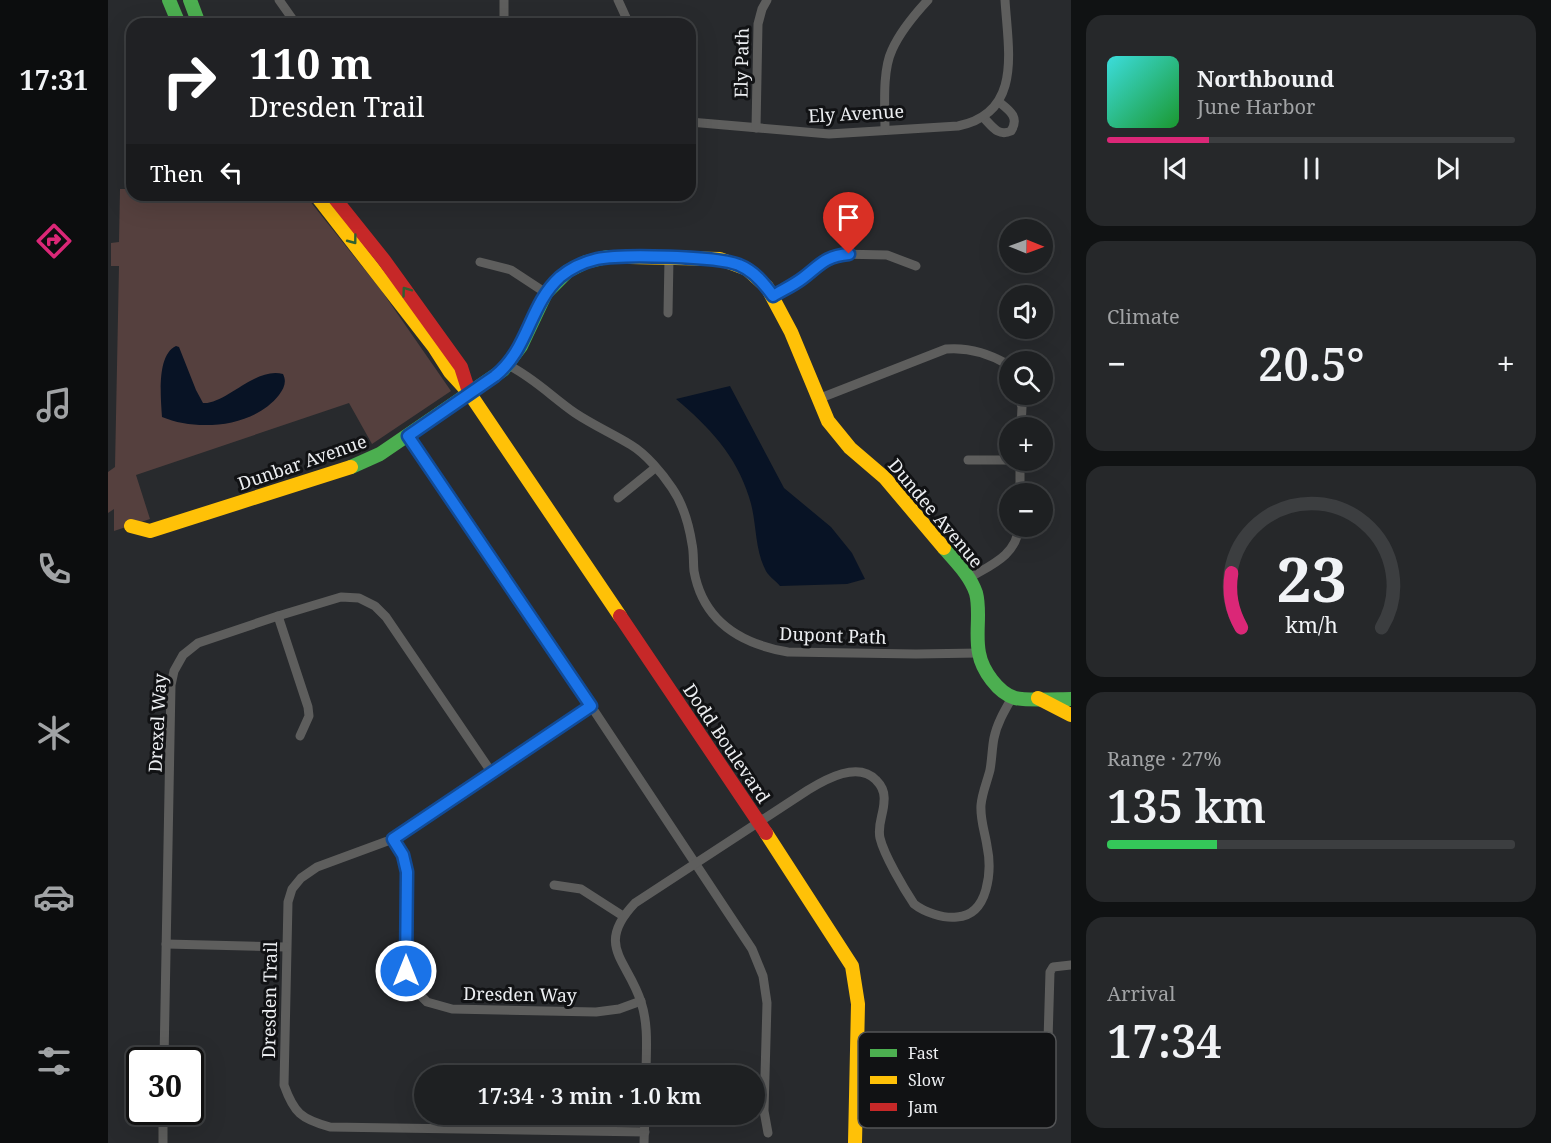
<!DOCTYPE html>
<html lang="en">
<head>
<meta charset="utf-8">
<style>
  body { margin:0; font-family:"Noto Serif",serif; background:#26282a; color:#f1f3f6; height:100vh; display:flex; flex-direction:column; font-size:22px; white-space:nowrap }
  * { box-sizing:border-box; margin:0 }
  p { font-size:20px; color:#a1a3a5 }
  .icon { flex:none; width:33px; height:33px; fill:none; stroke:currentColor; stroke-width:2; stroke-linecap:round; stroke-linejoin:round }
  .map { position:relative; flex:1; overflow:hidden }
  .sheet { display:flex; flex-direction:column; gap:15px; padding:15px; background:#101213; width:480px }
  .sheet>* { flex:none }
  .hud { position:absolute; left:18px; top:18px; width:570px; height:183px; border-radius:18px; box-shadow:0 6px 24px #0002,0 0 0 2px #3c3e40; background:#202124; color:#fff; overflow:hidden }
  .needle { width:39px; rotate:91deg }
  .fabs { position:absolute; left:891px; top:219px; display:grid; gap:12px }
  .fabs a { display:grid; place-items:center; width:54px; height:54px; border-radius:50%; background:#1e2022; box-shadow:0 6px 24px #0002,0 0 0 2px #3c3e40; font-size:30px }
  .speed { position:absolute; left:18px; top:1047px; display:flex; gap:12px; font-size:30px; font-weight:700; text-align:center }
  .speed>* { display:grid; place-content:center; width:78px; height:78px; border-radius:50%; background:#1e2022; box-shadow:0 6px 24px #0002,0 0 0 2px #3c3e40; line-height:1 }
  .speed .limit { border:3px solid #111; border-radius:9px; background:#fff; color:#111 }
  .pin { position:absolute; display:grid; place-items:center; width:51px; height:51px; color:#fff; margin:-62px -26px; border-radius:50% 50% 50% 0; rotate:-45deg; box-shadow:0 0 6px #0007 }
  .pin .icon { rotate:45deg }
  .me { position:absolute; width:66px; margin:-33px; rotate:0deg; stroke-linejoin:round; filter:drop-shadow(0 0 4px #0008) }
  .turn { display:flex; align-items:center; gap:21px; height:126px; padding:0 24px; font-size:27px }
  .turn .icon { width:78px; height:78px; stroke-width:2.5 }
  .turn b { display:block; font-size:42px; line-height:51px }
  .then { display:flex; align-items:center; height:57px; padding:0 24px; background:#0003; gap:12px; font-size:22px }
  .big { font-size:45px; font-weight:600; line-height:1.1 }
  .sheet .card { flex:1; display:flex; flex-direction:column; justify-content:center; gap:9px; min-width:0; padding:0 21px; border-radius:18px; background:#26282a }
  .sheet .dial { align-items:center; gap:0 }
  .dial svg { height:156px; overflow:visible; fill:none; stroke:#3c3e40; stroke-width:7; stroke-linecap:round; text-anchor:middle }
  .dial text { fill:#f1f3f6; stroke:none }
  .song { display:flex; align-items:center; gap:18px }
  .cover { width:72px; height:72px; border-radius:9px; background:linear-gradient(135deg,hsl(180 70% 55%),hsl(130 70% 35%)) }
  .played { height:6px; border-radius:3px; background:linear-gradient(90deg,#db2777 25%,#3c3e40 25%) }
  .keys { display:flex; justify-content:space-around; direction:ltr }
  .heat { display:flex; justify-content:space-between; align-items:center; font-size:33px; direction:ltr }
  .charge { height:9px; border-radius:4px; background:linear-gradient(90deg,#34c759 27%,#3c3e40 0) }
  .trip { position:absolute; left:306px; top:1065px; width:351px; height:60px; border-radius:30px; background:#1e2022; box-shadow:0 6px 24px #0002,0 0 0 2px #3c3e40; font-weight:600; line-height:60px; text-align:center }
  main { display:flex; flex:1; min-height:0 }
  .tab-bar { display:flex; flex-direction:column; width:108px; justify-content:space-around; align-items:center; background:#0c0d0e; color:#a1a3a5 }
  .tab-bar .icon { width:42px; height:42px }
  .tab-bar .current { color:#db2777 }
  .tab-bar b { font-size:27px; color:#f1f3f6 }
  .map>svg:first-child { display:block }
  .green { fill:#55403e }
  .water { fill:#081325 }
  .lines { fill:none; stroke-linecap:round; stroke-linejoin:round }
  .street { stroke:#5e5e5d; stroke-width:9 }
  .fast { stroke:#4caf50; stroke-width:14 }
  .slow { stroke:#ffc107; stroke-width:14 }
  .jam { stroke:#c62828; stroke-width:14 }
  .oneway { stroke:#2e6032 }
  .route-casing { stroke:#114b97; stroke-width:15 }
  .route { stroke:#1a73e8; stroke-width:10 }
  .labels { text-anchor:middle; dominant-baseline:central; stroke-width:6; stroke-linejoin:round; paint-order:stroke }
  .street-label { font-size:18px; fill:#eceef1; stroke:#111214 }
  .key { fill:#111214; stroke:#535456; stroke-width:1.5 }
  .key-label { font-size:16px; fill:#eceef1 }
</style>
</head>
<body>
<main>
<nav class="tab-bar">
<b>17:31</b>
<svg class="icon current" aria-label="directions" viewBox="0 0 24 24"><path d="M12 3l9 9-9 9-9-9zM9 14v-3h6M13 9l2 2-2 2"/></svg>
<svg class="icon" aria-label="music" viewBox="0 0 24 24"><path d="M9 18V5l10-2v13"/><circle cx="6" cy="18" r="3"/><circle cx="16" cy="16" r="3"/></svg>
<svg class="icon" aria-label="phone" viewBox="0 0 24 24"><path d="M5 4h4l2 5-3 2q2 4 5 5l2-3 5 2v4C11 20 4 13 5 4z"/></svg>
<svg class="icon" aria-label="climate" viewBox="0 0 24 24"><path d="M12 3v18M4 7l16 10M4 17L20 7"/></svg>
<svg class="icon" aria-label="car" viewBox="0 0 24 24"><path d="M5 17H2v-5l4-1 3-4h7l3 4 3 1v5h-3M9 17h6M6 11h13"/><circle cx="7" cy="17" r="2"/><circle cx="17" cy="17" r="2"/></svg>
<svg class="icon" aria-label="filters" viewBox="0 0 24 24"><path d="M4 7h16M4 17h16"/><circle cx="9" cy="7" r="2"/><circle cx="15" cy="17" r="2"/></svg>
</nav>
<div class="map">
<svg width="963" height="1143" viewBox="0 0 963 1143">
  <rect width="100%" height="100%" fill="#282a2d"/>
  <polygon class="green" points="12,189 24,189 24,195 197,195 273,290 343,391 264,444 241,403 28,475 42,519 6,531 6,509 0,513 0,472 7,467 11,266 3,266 3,243 11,242"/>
  <g class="water">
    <path d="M68,346l3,1 17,43 7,13c22,2 53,-37 80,-29 4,8 1,14 -4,21 -25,32 -81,37 -117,22 -1,-18 -6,-62 14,-71z"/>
    <path d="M622,386l54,102 47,39 21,26 13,26 -18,5 -67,2c-4,-5 -13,-11 -15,-17 -11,-22 -8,-49 -16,-72 -13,-42 -40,-70 -73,-98z"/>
  </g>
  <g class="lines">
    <g class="street">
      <polyline points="171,0 188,24"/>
      <polyline points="510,0 521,24"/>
      <polyline points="396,24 396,0"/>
      <path d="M875,117c9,9 15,20 28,14 9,-14 -2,-21 -12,-29"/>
      <path d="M582,122l139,12 129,-8c65,-13 50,-76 47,-126"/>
      <polyline points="648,128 650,24 654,9 659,0"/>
      <path d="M777,130c0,-23 -3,-59 7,-80 8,-18 23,-36 36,-50"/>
      <polyline points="372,262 403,270 438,293"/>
      <polyline points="665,296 695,279 713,262 730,254 779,255 808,266"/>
      <polyline points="560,313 561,258"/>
      <path d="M400,365c26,13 44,32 67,48 18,12 38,21 56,32 15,9 31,28 41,43 11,16 17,37 20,56 2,9 1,18 2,27 9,50 47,73 94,81l128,2 63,-1"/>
      <polyline points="910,394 914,407 913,428"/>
      <path d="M710,399l128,-50c23,-2 42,4 61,15l3,4"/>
      <polyline points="300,436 483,706 644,949 655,976 659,1003 656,1111 660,1133"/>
      <polyline points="860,460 902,460"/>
      <polyline points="912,460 912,494"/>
      <polyline points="510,498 547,468"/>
      <path d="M861,578c22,-13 48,-23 50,-52"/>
      <polyline points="170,616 200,707 201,716 192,736"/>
      <path d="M483,706l-198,133 -76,28 -16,11 -9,11 -4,13 -4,183c10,28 17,34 46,42l315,5"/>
      <polyline points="285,839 295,855 299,872 298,971 306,989 319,1002 344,1009 488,1012 511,1009 533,1001"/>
      <polyline points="446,885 473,889 515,916"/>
      <polyline points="58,944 178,947"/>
      <polyline points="56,1060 63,685 66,671 75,655 90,643 170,616 233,597 251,598 267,606 278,617 384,773"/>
      <path d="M538,1076c0,-25 3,-50 -5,-74 -13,-42 -47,-56 -6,-99l173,-113c18,-11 50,-29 68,-10 6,6 9,13 8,21 0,13 -7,23 -4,37 4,17 24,51 34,66 10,8 30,15 43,13 32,-2 35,-47 30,-71 -2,-14 -7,-26 -6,-41 1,-12 6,-23 9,-35 2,-11 2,-22 4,-32 3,-15 11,-28 19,-42"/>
      <path d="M748,1089l178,2c9,-3 11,-8 13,-16l3,-103 3,-5 18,-2"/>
      <polyline points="55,1143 55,1112"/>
      <polyline points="536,1143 537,1114"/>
    </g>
    <g class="fast">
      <polyline points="61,0 71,24"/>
      <polyline points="82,0 91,24"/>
      <polyline points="243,467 272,454 395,370 413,346 438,293 460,271 478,262 499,257 522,257"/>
      <path d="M836,548c11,13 26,27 32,45 5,19 -1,40 3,60 3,17 19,40 36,45 10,3 44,1 56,1"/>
    </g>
    <g class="slow">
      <polyline points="208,195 326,347 342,372 362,394 512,616"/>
      <polyline points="522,257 612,259 639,269 659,287 683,332 720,421 742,448 777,478 836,548"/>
      <polyline points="23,526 42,531 243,467"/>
      <polyline points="930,698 963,715"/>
      <polyline points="658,833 744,966 750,1004 747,1143"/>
    </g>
    <g class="jam">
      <polyline points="224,195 276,260 353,367 360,389"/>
      <polyline points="512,616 658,833"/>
    </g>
  </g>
  <defs><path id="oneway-chevron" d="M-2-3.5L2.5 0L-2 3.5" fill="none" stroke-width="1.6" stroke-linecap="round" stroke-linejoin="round" transform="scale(1.5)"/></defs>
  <g class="oneway">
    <use href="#oneway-chevron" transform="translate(245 240) rotate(53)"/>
    <use href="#oneway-chevron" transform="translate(298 291) rotate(-126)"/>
  </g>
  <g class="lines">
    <defs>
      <path id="route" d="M298,971l1,-99 -4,-17 -10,-16 198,-133 -183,-270 87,-60c34,-27 34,-71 65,-99 11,-9 24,-15 37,-18 24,-5 121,-3 142,6 15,6 25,18 34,31 10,-6 21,-11 30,-18 17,-13 22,-22 46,-24"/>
    </defs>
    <use href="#route" class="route-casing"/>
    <use href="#route" class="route"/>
  </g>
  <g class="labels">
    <g class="street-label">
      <text transform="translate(633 63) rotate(-89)">Ely Path</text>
      <text transform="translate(748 113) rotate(-3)">Ely Avenue</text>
      <text transform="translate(194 462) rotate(-19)">Dunbar Avenue</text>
      <text transform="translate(828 513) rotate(50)">Dundee Avenue</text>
      <text transform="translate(725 635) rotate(2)">Dupont Path</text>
      <text transform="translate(49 723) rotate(-87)">Drexel Way</text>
      <text transform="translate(619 743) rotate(56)">Dodd Boulevard</text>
      <text transform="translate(412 994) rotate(1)">Dresden Way</text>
      <text transform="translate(161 1000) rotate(-89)">Dresden Trail</text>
    </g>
  </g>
  <rect x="750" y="1032" width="198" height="96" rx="9" class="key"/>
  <rect x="762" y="1049" width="27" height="8" fill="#4caf50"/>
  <rect x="762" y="1076" width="27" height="8" fill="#ffc107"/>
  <rect x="762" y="1103" width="27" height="8" fill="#c62828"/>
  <g class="key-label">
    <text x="800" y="1059">Fast</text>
    <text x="800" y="1086">Slow</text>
    <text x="800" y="1113">Jam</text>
  </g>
</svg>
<div class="fabs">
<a><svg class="needle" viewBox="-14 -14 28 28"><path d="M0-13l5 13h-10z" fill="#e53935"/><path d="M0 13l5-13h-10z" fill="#a1a3a5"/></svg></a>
<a><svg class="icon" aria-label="sound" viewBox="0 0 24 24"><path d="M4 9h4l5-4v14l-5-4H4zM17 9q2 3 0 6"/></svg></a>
<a><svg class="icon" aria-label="search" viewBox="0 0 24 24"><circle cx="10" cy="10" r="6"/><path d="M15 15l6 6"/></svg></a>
<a>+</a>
<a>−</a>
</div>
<div class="speed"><div class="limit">30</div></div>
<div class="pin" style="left:741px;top:254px;background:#d93025"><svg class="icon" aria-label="arrive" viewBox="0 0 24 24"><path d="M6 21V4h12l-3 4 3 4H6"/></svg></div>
<svg class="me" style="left:298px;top:971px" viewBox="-20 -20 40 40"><circle r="17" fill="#1a73e8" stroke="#fff" stroke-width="3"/><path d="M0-11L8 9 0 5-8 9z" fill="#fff"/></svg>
<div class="trip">17:34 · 3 min · 1.0 km</div>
<div class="hud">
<div class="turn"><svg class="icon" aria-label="right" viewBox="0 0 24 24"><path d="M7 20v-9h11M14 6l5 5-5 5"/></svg><div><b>110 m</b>Dresden Trail</div></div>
<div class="then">Then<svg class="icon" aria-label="left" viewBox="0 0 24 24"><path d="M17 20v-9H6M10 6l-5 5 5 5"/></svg></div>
</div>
</div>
<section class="sheet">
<div class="card">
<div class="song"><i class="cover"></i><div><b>Northbound</b><p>June Harbor</p></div></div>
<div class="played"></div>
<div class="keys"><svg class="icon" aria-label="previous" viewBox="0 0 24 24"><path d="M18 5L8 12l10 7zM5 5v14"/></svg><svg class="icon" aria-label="pause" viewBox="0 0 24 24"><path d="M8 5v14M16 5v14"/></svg><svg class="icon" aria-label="next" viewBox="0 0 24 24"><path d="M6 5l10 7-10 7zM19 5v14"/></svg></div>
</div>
<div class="card"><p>Climate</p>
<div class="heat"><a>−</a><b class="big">20.5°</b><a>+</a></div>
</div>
<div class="card dial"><svg viewBox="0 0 100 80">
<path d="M14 69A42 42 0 1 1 86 69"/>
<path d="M14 69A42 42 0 0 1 9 41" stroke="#db2777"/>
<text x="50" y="56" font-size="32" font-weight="700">23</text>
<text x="50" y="72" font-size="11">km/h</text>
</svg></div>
<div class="card"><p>Range · 27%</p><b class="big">135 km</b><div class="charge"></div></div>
<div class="card"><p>Arrival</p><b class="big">17:34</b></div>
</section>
</main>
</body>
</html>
